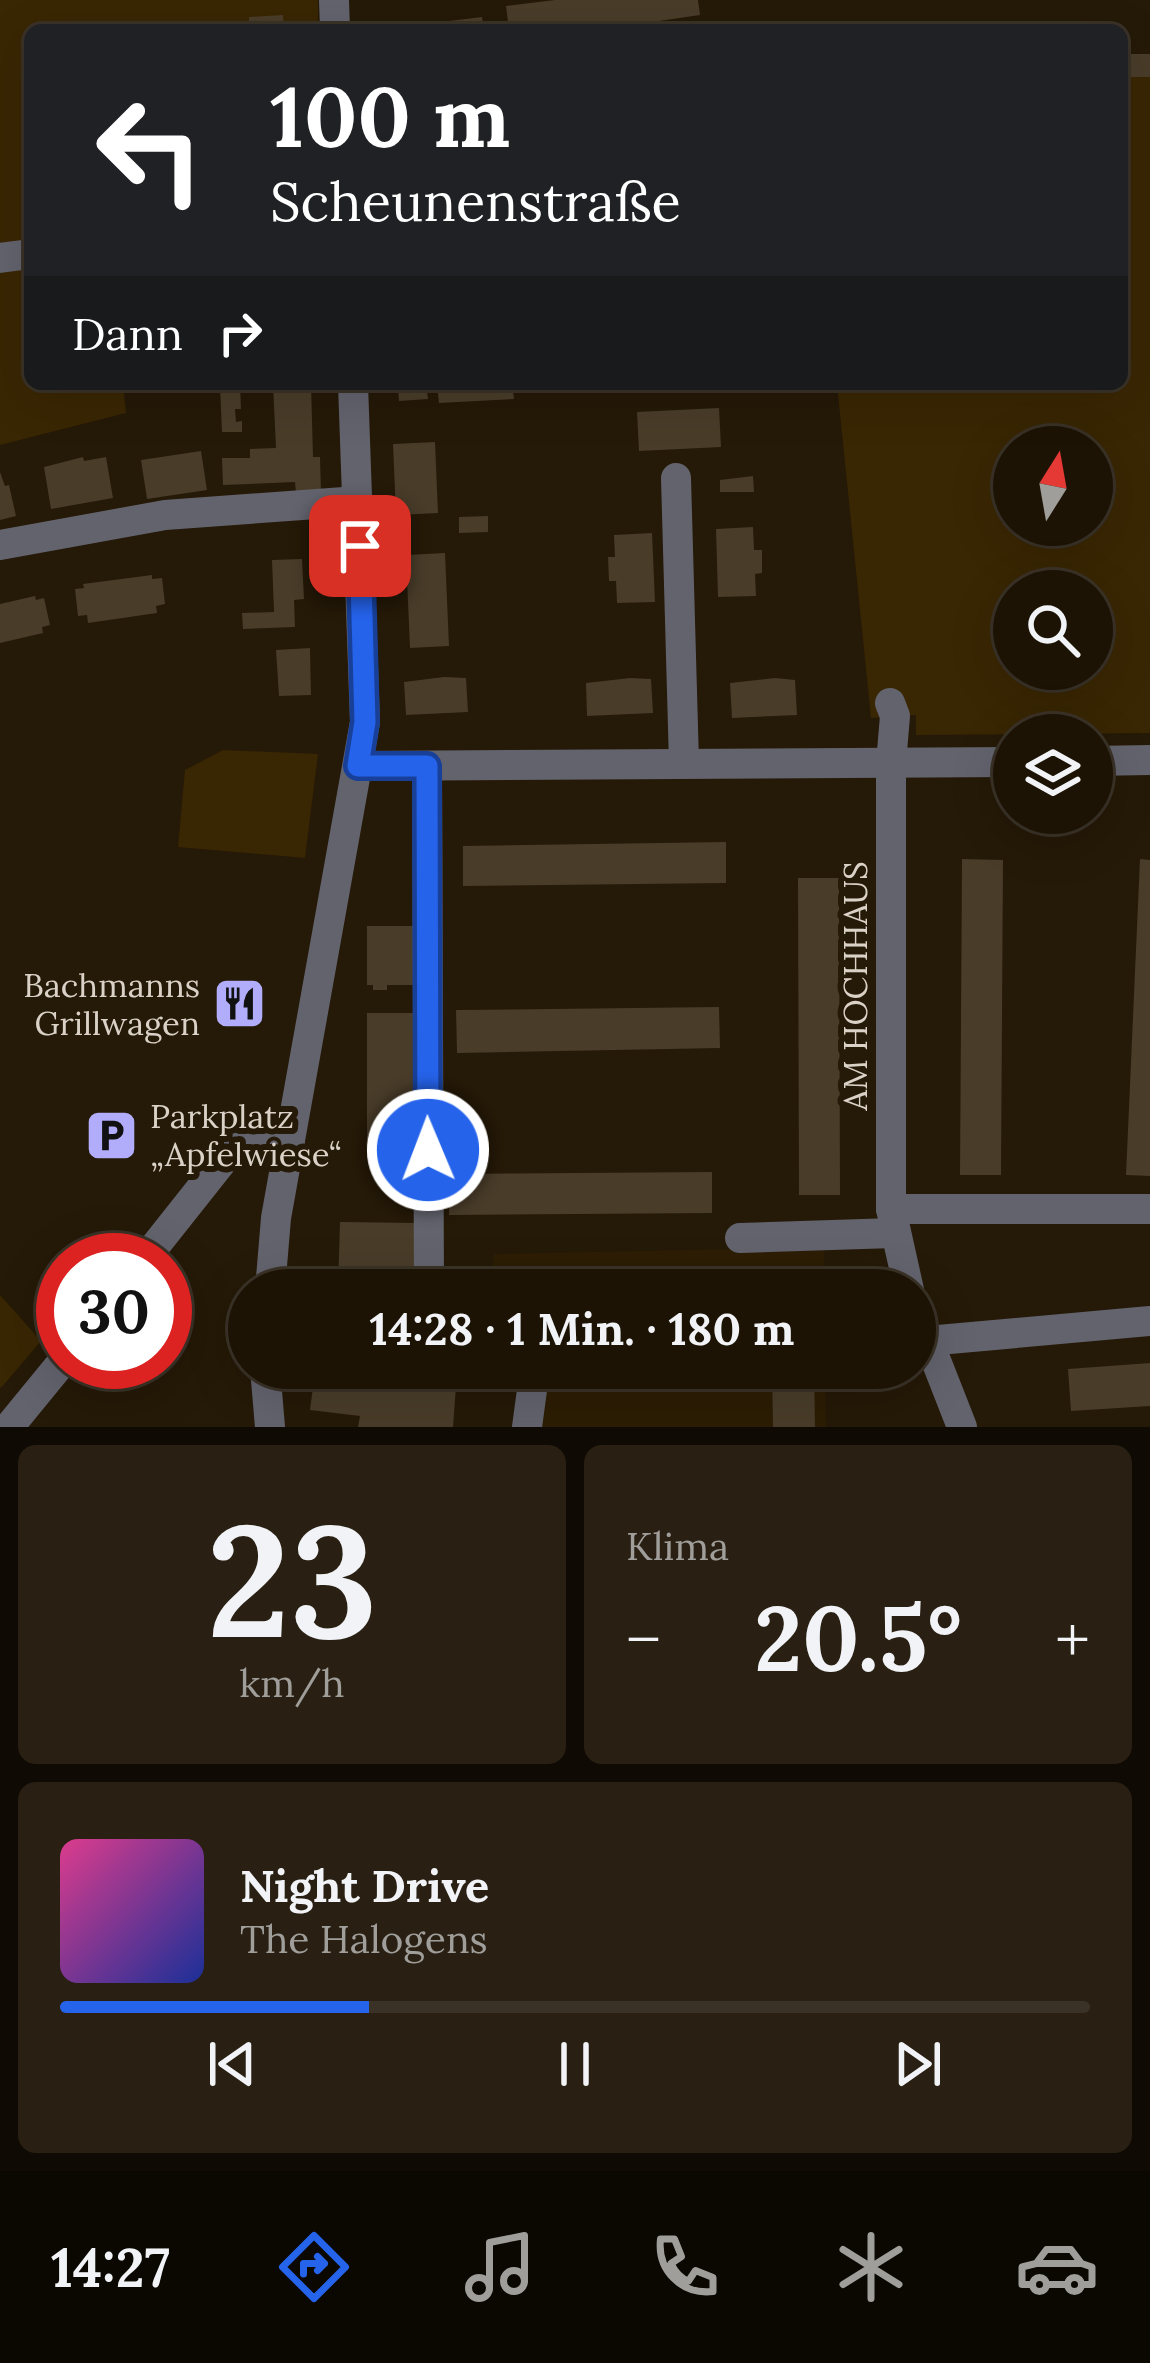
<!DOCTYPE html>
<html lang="de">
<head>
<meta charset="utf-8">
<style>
  body { margin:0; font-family:Lora,serif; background:#292013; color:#f1f3f6; height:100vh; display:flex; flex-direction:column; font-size:45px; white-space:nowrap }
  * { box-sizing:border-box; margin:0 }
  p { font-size:39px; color:#a09e9a }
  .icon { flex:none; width:66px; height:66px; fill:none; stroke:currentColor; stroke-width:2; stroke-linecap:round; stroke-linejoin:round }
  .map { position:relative; height:1427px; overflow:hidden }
  .panel { display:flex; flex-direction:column; gap:18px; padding:18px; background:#0f0a03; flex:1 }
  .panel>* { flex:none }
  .guide { position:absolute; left:24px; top:24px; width:1104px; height:366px; border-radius:18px; box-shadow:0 12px 48px #0002,0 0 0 3px #3a3227; background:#202124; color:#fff; overflow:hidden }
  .needle { width:78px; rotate:11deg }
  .buttons { position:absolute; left:993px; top:426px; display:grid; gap:24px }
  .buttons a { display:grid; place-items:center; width:120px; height:120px; border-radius:50%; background:#1c1305; box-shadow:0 12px 48px #0002,0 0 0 3px #3a3227; font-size:60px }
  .speed { position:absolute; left:36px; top:1233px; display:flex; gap:24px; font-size:60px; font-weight:700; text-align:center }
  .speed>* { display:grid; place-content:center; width:156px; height:156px; border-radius:50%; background:#1c1305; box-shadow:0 12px 48px #0002,0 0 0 3px #3a3227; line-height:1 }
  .speed .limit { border:18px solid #d22; background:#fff; color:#111 }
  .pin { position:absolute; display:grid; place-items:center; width:102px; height:102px; color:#fff; margin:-51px; border-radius:24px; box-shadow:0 6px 18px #0006 }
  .me { position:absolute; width:132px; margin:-66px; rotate:359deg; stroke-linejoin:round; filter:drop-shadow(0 0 9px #0008) }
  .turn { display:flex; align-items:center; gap:42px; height:252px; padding:0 48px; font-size:54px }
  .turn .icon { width:156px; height:156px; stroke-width:2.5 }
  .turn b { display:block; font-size:84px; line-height:102px }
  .then { display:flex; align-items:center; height:114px; padding:0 48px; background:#0003; gap:24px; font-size:45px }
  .big { font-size:90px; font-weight:800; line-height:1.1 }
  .panel .widget { flex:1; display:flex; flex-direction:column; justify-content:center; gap:18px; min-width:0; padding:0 42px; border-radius:18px; background:#292013 }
  .panel .dial { align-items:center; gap:0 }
  .dial b { font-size:156px; line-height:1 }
  .song { display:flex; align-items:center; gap:36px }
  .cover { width:144px; height:144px; border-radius:18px; background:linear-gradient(135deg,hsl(330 70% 55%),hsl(230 70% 35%)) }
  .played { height:12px; border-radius:6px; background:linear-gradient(90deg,#2563eb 30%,#3a3227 30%) }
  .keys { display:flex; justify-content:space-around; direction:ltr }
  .heat { display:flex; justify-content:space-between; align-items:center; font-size:66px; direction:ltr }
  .panel .tiles { flex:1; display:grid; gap:18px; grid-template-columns:1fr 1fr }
  .widget:last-child { grid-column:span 2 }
  .trip { position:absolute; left:228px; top:1269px; width:708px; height:120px; border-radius:60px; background:#1c1305; box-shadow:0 12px 48px #0002,0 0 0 3px #3a3227; font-weight:800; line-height:120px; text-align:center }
  .menu { display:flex; height:192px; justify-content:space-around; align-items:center; background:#0b0802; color:#a09e9a }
  .menu .icon { width:84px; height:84px }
  .menu .selected { color:#2563eb }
  .menu b { font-size:54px; color:#f1f3f6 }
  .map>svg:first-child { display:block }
  .built { fill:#2c1d04 }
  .green { fill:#392603; fill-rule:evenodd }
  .building { fill:#493c29 }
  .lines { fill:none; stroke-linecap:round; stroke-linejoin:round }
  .minor { stroke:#63636e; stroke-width:30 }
  .route-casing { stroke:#184099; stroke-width:30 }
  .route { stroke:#2563eb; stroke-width:21 }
  .labels { text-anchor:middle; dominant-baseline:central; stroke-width:12; stroke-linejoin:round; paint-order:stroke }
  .poi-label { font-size:33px; fill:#dad2c7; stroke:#251907; text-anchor:end }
  .street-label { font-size:33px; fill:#dad2c7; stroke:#251907 }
</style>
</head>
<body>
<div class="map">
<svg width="1150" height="1427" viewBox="0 0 1150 1427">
  <rect width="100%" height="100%" fill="#251907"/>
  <g class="built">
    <polygon points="824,1247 825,1290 491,1290 494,1254"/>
    <polygon points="540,1368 825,1368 826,1427 536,1427"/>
  </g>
  <g class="green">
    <polygon points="0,0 318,0 318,30 30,30 30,248 0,252"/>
    <path d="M1122,77h28v656l-234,2v-20l-45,3 -34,-334h285zM1014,447h78v78h-78zM1014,591h78v78h-78z"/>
    <polygon points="30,268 30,384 123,384 126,413 0,445 0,273"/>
    <polygon points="223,750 318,754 305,858 178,847 185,770"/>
    <polygon points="0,1295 41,1341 1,1388 0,1387"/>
  </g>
  <g class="building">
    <polygon points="555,0 698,0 700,15 597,30 509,30 506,6"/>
    <polygon points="283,15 284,30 249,30 249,17"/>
    <polygon points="482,17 484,30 400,30 400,27"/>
    <polygon points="1130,54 1150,54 1150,77 1129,77"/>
    <polygon points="273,384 311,384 313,457 320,457 321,492 296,493 295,482 223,485 222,458 250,458 250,449 276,448"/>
    <polygon points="437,384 512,384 514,399 439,403"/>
    <polygon points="240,385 241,409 235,409 236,422 242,421 242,432 222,432 220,386"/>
    <polygon points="426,385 428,399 399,401 398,387"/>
    <polygon points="719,408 721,447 639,451 637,412"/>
    <polygon points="435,442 438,513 396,515 393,444"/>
    <polygon points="201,451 207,490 147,499 141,460"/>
    <polygon points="83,457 84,461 106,457 113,498 51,509 44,467"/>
    <polygon points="0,472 5,486 9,485 16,516 0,520"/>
    <polygon points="753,476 754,492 720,492 720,480"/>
    <polygon points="488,516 488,532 459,533 459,517"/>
    <polygon points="753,527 754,550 762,550 762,573 755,574 756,596 718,597 716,529"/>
    <polygon points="652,533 655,602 617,603 616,581 609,581 608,557 615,557 614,535"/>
    <polygon points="445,553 449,646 410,648 406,555"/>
    <polygon points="302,559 304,599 294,600 295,627 243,629 242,613 274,612 272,560"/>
    <polygon points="152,575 152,579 162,578 165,604 156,606 157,613 88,623 87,615 78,616 75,589 84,588 83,584"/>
    <polygon points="35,596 36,600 44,598 50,625 42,627 43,633 0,643 0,604"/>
    <polygon points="310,648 311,695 279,696 276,650"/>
    <polygon points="444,677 466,678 468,712 406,715 404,682"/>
    <polygon points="630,678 651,679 653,713 587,716 586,683"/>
    <polygon points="775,678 795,680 797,715 732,718 730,683"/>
    <polygon points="726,842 726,883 463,886 463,846"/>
    <polygon points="962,859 1003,860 1001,1175 960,1175"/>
    <polygon points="1140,859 1150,860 1150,1176 1126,1175"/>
    <polygon points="798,878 839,878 840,1195 799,1195"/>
    <polygon points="367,926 418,926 418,985 387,985 387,990 373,990 373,985 367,985"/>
    <polygon points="719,1007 720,1048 457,1053 456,1010"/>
    <rect x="367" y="1013" width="50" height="145"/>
    <polygon points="712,1172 712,1213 449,1215 449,1174"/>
    <polygon points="340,1222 418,1223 416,1290 338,1290"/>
    <polygon points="1150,1363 1150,1406 1071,1411 1068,1369"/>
    <polygon points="772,1368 814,1368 815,1427 773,1427"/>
    <polygon points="347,1377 456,1386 453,1427 358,1427 360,1416 310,1410 314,1379 347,1381"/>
  </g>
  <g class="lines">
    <g class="minor">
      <polyline points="334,0 335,30"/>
      <polyline points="0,258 30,254"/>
      <polyline points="676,478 684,763"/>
      <polyline points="0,545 165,515 358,501"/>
      <polyline points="890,703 895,716 891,763 891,1209 909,1290"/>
      <polyline points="1092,761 1150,760"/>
      <polyline points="358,766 1014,762"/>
      <polyline points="427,766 429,1290"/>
      <polyline points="891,1209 1150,1209"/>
      <polyline points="740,1238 894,1233"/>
      <polyline points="144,1260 236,1144 290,1141"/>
      <polyline points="270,1290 276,1218 365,722 353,384"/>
      <polyline points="915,1307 962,1427"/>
      <polyline points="927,1341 1150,1321"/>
      <polyline points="265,1368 270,1427"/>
      <polyline points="9,1427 63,1361"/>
      <polyline points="527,1427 535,1368"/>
    </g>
  </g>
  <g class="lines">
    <defs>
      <polyline id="route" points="360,546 365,722 358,766 427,766 428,1150"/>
    </defs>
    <use href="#route" class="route-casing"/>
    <use href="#route" class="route"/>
  </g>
  <defs>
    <symbol id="restaurant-square" viewBox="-11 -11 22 22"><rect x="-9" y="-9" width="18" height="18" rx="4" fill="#b1adfa" stroke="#251907"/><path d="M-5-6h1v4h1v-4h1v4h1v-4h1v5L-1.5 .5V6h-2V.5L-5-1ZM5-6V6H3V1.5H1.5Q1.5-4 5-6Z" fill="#111"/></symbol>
    <symbol id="parking-square" viewBox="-11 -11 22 22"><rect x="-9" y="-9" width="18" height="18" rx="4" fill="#b1adfa" stroke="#251907"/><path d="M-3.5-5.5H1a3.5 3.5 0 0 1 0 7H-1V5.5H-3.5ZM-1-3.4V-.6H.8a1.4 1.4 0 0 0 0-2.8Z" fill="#111"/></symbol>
  </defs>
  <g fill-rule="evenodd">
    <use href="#restaurant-square" x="210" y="974" width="59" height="59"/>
    <use href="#parking-square" x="82" y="1106" width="59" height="59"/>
  </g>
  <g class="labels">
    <g class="poi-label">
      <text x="200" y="985">Bachmanns<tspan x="200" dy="38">Grillwagen</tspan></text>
      <text x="150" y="1116" text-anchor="start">Parkplatz<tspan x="150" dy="38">„Apfelwiese“</tspan></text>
    </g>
    <g class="street-label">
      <text transform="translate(855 986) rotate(-90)">AM HOCHHAUS</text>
    </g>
  </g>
</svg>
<div class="buttons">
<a><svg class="needle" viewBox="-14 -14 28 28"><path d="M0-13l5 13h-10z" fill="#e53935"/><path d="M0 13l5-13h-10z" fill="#a09e9a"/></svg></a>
<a><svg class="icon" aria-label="search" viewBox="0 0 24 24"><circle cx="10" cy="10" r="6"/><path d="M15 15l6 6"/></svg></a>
<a><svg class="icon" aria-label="layers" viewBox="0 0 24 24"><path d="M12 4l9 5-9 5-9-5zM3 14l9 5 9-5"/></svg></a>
</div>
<div class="speed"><div class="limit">30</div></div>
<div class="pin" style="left:360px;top:546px;background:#d93025"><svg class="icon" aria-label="arrive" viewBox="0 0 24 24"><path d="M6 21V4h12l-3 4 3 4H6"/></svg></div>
<svg class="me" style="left:428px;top:1150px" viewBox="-20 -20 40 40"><circle r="17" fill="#2563eb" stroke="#fff" stroke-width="3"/><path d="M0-11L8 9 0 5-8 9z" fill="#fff"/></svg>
<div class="trip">14:28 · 1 Min. · 180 m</div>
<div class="guide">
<div class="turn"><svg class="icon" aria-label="left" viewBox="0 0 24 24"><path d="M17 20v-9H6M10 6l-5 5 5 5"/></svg><div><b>100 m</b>Scheunenstraße</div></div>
<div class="then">Dann<svg class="icon" aria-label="right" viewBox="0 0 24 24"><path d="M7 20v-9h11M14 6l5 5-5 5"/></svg></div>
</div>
</div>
<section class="panel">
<div class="tiles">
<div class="widget dial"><b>23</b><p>km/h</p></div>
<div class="widget"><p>Klima</p>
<div class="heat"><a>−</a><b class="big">20.5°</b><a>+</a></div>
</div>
<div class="widget">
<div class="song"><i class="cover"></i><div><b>Night Drive</b><p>The Halogens</p></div></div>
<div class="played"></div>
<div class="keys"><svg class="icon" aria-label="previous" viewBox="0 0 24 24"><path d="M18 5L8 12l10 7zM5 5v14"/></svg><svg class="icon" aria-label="pause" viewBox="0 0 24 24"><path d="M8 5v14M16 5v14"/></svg><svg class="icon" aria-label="next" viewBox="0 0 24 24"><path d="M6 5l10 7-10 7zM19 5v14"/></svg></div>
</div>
</div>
</section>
<nav class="menu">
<b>14:27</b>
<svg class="icon selected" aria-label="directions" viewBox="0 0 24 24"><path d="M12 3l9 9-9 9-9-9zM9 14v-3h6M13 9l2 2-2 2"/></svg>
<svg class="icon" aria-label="music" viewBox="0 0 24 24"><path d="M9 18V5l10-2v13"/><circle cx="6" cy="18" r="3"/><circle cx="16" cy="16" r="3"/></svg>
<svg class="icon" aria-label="phone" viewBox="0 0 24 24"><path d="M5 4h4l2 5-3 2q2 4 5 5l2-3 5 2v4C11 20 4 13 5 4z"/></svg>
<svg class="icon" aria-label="climate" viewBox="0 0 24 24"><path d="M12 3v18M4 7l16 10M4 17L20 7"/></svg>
<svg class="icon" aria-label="car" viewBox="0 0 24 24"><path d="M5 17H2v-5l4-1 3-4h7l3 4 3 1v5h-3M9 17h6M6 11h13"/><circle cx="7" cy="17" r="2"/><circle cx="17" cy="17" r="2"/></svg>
</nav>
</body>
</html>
